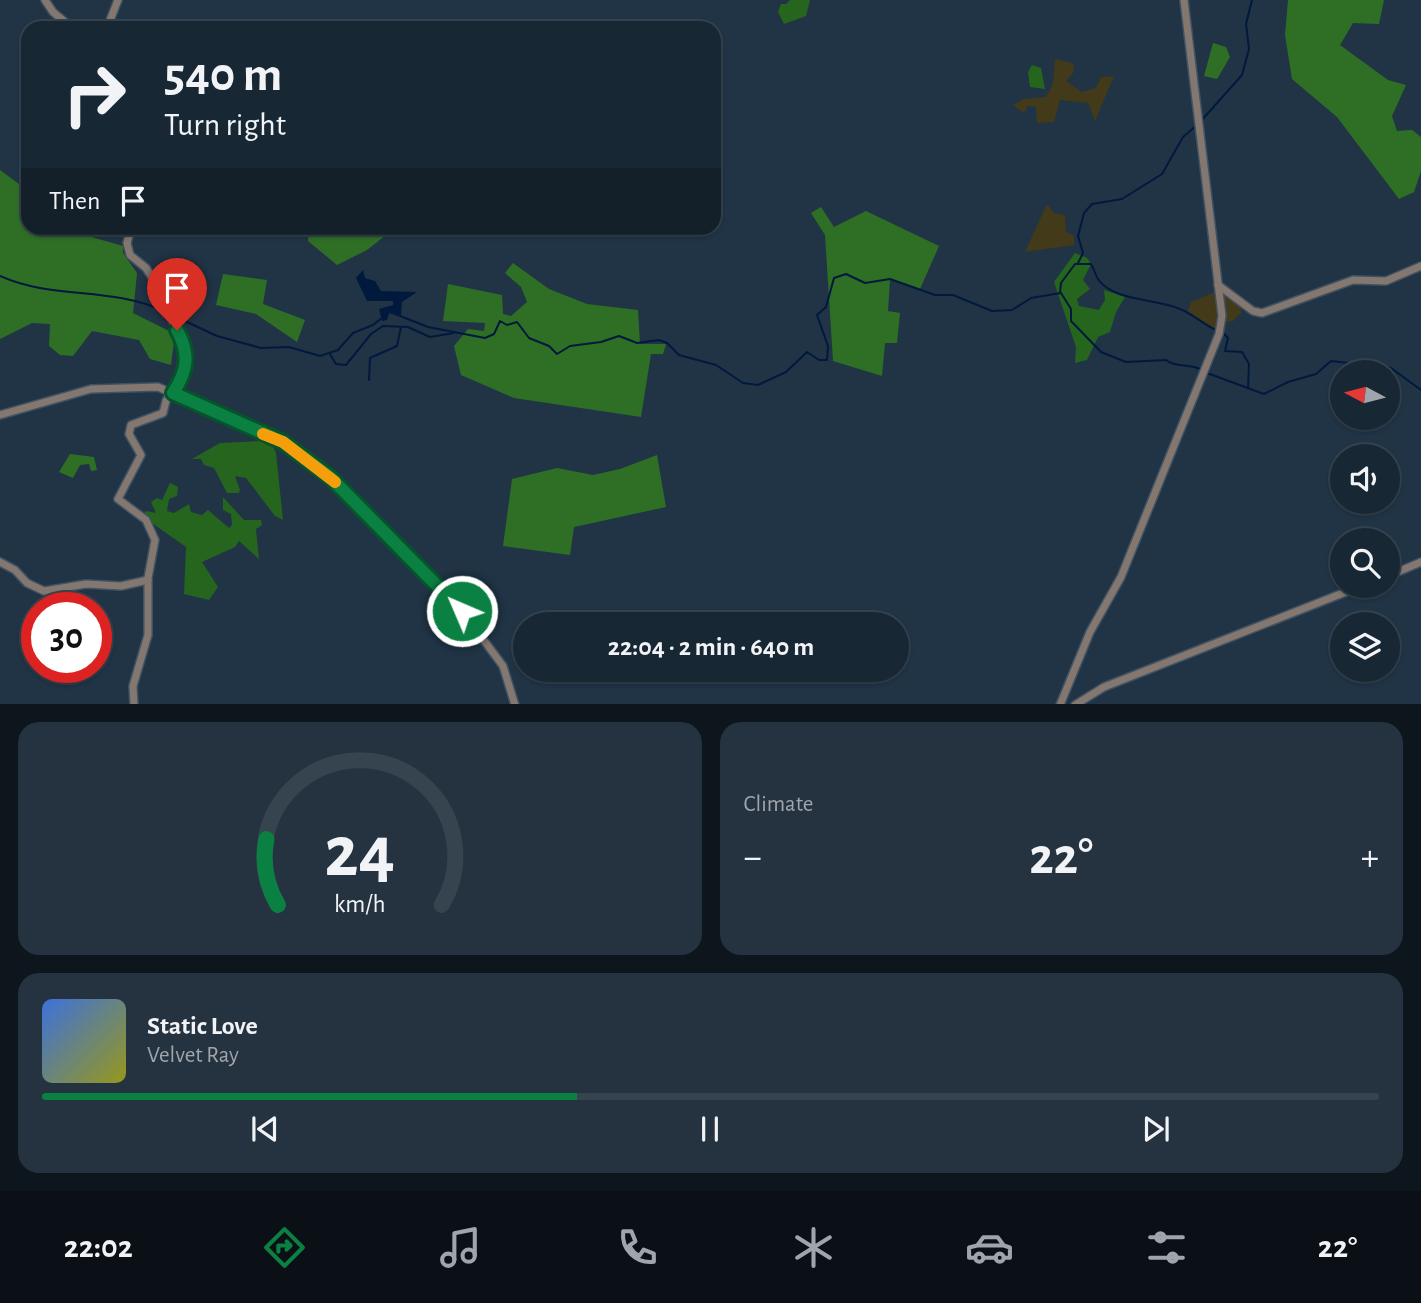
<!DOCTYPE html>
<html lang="en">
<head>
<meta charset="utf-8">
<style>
  body { margin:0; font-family:"Alegreya Sans",sans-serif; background:#253340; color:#f1f3f6; height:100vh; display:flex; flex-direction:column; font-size:26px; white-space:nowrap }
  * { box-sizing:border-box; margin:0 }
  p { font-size:23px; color:#9fa5ac }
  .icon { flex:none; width:38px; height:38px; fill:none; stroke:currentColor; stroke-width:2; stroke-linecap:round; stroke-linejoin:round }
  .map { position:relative; height:704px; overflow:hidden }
  .side { display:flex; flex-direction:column; gap:18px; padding:18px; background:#0d151d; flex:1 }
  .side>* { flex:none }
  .guide { position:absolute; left:21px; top:21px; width:700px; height:214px; border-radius:21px; box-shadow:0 2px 5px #0004,0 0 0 2px #36444f; background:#182734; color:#f1f3f6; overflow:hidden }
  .needle { width:46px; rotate:277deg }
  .controls { position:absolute; left:1330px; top:360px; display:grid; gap:14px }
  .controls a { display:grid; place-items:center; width:70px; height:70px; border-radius:50%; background:#182734; box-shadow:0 2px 5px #0004,0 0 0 2px #36444f; font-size:35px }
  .speed { position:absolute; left:21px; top:592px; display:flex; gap:14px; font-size:35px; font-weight:700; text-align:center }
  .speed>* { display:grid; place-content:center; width:91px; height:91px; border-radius:50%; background:#182734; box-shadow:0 2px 5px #0004,0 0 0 2px #36444f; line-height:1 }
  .speed .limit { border:10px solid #d22; background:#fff; color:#111 }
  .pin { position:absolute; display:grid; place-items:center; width:60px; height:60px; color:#fff; margin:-72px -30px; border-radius:50% 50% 50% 0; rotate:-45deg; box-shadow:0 0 7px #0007 }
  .pin .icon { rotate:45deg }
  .me { position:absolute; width:77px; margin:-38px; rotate:315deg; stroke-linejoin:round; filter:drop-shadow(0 0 5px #0008) }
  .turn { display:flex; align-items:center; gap:24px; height:147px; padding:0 28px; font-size:32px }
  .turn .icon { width:91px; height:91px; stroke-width:2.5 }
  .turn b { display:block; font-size:49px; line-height:60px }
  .then { display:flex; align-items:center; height:66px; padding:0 28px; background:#0003; gap:14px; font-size:26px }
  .big { font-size:52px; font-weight:700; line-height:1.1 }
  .side .widget { flex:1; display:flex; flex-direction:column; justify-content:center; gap:10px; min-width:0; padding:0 24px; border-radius:21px; background:#253340 }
  .side .dial { align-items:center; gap:0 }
  .dial svg { height:182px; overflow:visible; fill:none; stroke:#36444f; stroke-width:7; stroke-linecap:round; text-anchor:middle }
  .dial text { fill:#f1f3f6; stroke:none }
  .song { display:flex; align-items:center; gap:21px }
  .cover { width:84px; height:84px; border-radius:10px; background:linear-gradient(135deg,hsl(220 70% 55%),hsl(60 70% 35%)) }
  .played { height:7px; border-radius:4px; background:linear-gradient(90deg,#0b8043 40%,#36444f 40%) }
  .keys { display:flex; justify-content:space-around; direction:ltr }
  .heat { display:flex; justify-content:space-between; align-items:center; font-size:38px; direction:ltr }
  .side .tiles { flex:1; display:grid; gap:18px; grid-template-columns:1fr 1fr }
  .widget:last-child { grid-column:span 2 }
  .trip { position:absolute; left:513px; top:612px; width:396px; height:70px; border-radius:35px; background:#182734; box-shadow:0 2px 5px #0004,0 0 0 2px #36444f; font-weight:700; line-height:70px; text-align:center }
  .tabs { display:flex; height:112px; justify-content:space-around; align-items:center; background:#0a1015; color:#9fa5ac }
  .tabs .icon { width:49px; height:49px }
  .tabs .on { color:#0b8043 }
  .tabs b { font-size:32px; color:#f1f3f6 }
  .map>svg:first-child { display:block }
  .green { fill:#26651d }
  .forest { fill:#2f6f25 }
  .sand { fill:#423a19 }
  .water { fill:#02193e }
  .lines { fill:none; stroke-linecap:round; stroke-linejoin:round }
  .stream { stroke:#02193e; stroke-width:2 }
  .minor-casing { stroke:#3f5263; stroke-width:10 }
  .minor { stroke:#83776f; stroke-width:7 }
  .route-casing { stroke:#07532c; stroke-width:18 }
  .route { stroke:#0b8043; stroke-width:12 }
  .slow { stroke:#f59e0b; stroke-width:12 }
</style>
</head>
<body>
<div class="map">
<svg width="1421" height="705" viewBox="0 0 1421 705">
  <rect width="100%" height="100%" fill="#203446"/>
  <g class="green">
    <polygon points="790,0 810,0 806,16 784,24 778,12 781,4 786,4"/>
    <polygon points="1032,65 1041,68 1045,89 1030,87 1028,72"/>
    <polygon points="1075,253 1087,258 1091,264 1083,280 1090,289 1077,299 1079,306 1099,310 1105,300 1104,290 1125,297 1116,312 1110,332 1098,337 1087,360 1075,363 1076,347 1054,282"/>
    <polygon points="260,441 273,446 276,453 283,520 275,516 246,478 235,476 240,490 239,493 227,493 214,468 204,465 201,459 192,459 220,443"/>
    <polygon points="170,483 178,487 177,496 169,499 167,511 174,513 189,504 191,512 202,515 208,510 229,528 232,525 231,514 223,510 223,497 244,520 261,520 262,525 256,529 259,559 239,541 235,547 202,562 218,587 209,600 184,594 186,547 142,516 146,511 156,513 151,502 157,498 162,500"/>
  </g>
  <g class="forest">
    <polygon points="1288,0 1384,0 1379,24 1353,23 1340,45 1388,80 1406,85 1392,116 1397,131 1412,130 1421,137 1421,171 1414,192 1399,199 1337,117 1292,79 1285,35"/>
    <polygon points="1213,43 1226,47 1230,57 1217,79 1204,76"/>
    <polygon points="0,170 19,184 28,185 28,228 60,228 123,246 123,253 137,273 133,313 175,334 171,365 150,359 139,340 92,331 73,356 60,355 49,346 50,324 32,323 0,339"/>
    <polygon points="821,207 834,227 866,211 939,246 920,289 890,280 888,311 900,313 897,343 885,343 882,376 833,361 825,235 811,213"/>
    <polygon points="309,228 395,228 367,250 337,265 308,241"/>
    <polygon points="513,263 549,289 587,304 638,310 640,344 666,344 663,354 651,354 641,417 514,398 461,375 454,346 468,329 484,331 485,323 443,321 448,284 502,295 503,314 511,316 527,302 521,287 505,273"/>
    <polygon points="223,274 267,280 263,304 305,320 297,342 256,314 216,305"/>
    <polygon points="70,454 94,457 97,470 91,471 89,464 80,465 73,478 59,472"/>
    <polygon points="657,455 666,507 574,527 570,555 503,546 512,479 557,468 593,475 620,469"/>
  </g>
  <g class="sand">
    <polygon points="1055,59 1073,63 1074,72 1066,81 1082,92 1096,88 1101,77 1114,76 1095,121 1088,103 1060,100 1054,122 1037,123 1036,107 1027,106 1026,111 1022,112 1013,105 1024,99 1046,97 1053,84"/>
    <polygon points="1047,204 1054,213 1065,215 1066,232 1074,236 1074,245 1025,252"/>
    <polygon points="1222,289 1240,300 1241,313 1233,321 1221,322 1213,329 1188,312 1191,302"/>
  </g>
  <polygon class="water" points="363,270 365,278 375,281 381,291 417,292 402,302 401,315 390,311 387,320 382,321 379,309 393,305 393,301 367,301 356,278"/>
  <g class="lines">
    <g class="stream">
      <polyline points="1201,121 1242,75 1249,49 1246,24 1252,0"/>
      <polyline points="1078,263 1083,253 1078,236 1084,213 1092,204 1122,199 1162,174 1183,137 1197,125"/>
      <path d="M0,276c53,24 109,10 164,35"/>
      <path d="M1060,293l1,-10 14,-19h16c3,5 4,10 7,15 14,22 60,20 82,30 13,5 24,16 38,22"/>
      <path d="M390,312l38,15 57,11 9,-4 6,-13 7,4 10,-3 12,16 20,8 8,8 13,-8 31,-4 18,-6 18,7 22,-3 8,3 12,12 37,10 27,18 15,2 28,-13 21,-20 12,8h8l1,-14 -11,-31 9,-8 8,-29 12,-4 19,9 25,-4 45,16h18l39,16 20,-1 19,-12 30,-5 10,16v12l30,31 25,10 40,-2c9,8 25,3 36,10"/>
      <polyline points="172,315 217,336 261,348 289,347 320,356 338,350 353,333 373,325 383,317"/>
      <polyline points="1223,333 1228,338 1225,351 1242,352 1249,364 1248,388"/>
      <polyline points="330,354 336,364 346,365 371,334 383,326 408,327 430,337 454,333"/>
      <polyline points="1207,373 1264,394 1288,382 1316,374 1331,361 1391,368 1421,390"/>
      <polyline points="369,380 370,358 397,346 401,327"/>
    </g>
    <defs>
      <g id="minor">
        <polyline points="45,0 53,12 72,28"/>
        <polyline points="107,28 118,0"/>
        <polyline points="131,228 127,243 130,255 146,268 155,282 188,355 187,364 166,401 163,413 131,425 129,434 141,455 118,499 146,520 155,540 148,578 148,635 133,686 134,705"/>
        <polyline points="1218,285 1253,311 1262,313 1353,280 1386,281 1421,266"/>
        <polyline points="0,415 91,389 158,387 283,442 330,477 462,611 503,666 515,705"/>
        <polyline points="0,562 15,570 27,583 44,591 86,584 121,586 148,580"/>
        <polyline points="1388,576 1421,562"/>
        <polyline points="1060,705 1090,632 1121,577 1219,334 1222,316 1184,0"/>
        <polyline points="1075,705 1104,687 1361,586"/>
      </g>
    </defs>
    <use href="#minor" class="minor-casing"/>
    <use href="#minor" class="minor"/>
  </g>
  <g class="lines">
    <defs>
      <path id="route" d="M177,330c13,24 11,40 -4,63l110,49 47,35 132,134"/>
    </defs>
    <use href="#route" class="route-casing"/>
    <use href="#route" class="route"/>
    <polyline class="slow" points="263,434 283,442 335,482"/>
  </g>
</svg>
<div class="controls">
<a><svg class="needle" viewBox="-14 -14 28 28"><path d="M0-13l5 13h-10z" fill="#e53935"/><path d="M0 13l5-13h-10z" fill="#9fa5ac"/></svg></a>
<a><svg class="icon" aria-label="sound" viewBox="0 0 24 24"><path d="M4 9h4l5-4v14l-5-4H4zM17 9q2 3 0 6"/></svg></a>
<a><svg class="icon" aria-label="search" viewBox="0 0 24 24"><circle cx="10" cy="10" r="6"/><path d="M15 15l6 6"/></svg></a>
<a><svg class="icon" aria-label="layers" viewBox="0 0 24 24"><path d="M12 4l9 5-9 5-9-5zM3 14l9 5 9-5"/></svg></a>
</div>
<div class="speed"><div class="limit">30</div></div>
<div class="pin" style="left:177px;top:330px;background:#d93025"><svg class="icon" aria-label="arrive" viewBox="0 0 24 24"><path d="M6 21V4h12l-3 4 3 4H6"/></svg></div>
<svg class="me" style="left:462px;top:611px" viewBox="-20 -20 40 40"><circle r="17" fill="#0b8043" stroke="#fff" stroke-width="3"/><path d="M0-11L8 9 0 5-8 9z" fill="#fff"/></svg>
<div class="trip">22:04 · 2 min · 640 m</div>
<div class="guide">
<div class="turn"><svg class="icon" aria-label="right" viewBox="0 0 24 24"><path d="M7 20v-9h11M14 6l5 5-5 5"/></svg><div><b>540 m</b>Turn right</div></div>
<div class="then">Then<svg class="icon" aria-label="arrive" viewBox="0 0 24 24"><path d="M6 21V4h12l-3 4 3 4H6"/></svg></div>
</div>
</div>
<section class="side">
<div class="tiles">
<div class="widget dial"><svg viewBox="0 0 100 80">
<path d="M14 69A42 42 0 1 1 86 69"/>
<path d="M14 69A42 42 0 0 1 9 40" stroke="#0b8043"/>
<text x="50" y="56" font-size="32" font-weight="700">24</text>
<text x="50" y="72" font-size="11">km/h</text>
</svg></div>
<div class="widget"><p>Climate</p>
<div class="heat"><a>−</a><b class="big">22°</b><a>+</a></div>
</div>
<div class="widget">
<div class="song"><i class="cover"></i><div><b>Static Love</b><p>Velvet Ray</p></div></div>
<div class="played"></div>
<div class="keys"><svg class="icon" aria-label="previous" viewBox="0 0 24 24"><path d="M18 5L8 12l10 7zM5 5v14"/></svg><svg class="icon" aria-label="pause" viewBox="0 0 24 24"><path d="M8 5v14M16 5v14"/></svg><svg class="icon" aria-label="next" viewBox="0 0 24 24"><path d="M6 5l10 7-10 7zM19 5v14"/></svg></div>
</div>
</div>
</section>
<nav class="tabs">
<b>22:02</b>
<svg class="icon on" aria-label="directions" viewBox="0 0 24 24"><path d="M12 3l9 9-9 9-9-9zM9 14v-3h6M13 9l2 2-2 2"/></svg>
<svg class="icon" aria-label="music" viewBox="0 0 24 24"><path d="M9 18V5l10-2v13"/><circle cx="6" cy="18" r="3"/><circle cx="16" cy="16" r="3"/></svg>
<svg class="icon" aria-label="phone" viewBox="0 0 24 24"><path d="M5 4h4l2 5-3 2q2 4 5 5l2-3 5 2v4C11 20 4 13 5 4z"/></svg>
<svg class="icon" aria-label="climate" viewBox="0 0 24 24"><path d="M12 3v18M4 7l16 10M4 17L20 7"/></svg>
<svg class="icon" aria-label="car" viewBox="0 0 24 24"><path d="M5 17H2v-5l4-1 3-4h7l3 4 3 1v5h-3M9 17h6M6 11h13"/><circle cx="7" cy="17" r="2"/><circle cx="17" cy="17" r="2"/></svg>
<svg class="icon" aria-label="filters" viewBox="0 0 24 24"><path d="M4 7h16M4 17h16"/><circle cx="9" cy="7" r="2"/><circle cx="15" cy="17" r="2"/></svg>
<b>22°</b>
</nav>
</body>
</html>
